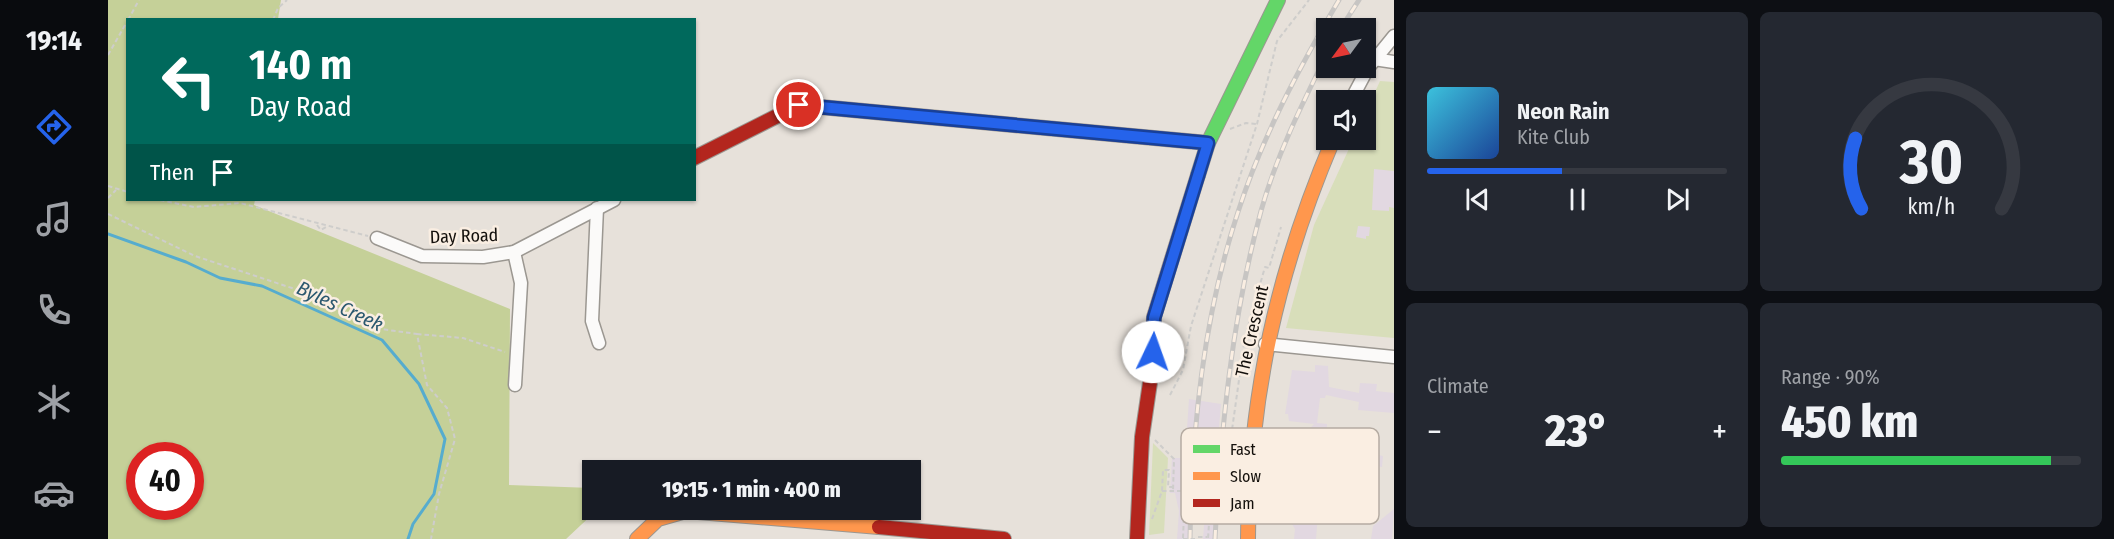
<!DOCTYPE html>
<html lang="en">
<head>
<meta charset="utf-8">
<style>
  body { margin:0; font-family:"Fira Sans Condensed",sans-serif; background:#242831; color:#f1f3f6; height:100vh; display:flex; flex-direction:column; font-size:22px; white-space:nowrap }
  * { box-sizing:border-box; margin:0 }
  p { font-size:20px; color:#9ea1a6 }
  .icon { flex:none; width:33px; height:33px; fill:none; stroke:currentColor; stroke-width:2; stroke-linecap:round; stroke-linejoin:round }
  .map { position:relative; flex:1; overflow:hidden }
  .panel { display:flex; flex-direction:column; gap:12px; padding:12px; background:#0d0f14; width:720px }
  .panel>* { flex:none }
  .top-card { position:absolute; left:18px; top:18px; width:570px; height:183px; border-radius:0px; box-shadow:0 2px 4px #0004; background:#00695c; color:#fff; overflow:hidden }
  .needle { width:39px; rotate:237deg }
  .controls { position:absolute; left:1208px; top:18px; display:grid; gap:12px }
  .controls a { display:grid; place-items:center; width:60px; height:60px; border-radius:0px; background:#171b24; box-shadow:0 2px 4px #0004; font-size:30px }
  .speed { position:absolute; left:18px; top:442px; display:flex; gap:12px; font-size:30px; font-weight:700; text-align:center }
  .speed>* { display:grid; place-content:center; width:78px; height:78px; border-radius:50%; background:#171b24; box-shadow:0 2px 4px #0004; line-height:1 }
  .speed .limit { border:9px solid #d22; background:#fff; color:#111 }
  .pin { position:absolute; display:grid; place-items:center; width:51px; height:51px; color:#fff; margin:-26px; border:3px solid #fff; border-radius:50%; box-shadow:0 2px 6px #0007 }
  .me { position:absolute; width:66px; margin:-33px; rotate:3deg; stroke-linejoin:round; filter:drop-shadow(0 0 4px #0008) }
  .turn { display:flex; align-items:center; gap:21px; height:126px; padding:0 24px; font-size:27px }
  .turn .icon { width:78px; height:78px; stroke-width:2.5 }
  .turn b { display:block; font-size:42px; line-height:51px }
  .then { display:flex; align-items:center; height:57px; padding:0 24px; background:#0003; gap:12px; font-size:22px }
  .big { font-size:45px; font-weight:800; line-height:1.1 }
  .panel .tile { flex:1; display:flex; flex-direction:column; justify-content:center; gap:9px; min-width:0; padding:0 21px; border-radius:9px; background:#242831 }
  .panel .dial { align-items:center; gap:0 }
  .dial svg { height:156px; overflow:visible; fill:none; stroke:#363941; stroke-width:7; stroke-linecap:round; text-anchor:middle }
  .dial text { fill:#f1f3f6; stroke:none }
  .song { display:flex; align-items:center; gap:18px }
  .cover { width:72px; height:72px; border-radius:9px; background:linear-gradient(135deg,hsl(190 70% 55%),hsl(220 70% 35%)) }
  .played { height:6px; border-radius:3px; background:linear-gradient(90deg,#2563eb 45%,#363941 45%) }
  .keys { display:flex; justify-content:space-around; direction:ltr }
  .heat { display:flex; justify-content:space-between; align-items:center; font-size:33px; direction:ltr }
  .charge { height:9px; border-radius:4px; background:linear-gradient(90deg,#34c759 90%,#363941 0) }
  .panel .tiles { flex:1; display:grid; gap:12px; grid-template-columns:repeat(2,1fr) }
  .trip { position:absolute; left:474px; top:460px; width:339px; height:60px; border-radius:0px; background:#171b24; box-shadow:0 2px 4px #0004; font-weight:800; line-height:60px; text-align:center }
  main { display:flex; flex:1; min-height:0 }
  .menu { display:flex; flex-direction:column; width:108px; justify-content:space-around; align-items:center; background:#090b0e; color:#9ea1a6 }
  .menu .icon { width:42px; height:42px }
  .menu .active { color:#2563eb }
  .menu b { font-size:27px; color:#f1f3f6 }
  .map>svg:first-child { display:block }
  .green { fill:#d8deba }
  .forest { fill:#c5d098; fill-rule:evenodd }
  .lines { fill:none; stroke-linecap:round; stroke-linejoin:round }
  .stream { stroke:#56acce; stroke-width:3 }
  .building { fill:#e2d8e1 }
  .street-casing { stroke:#9b9791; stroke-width:15 }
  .fast-casing { stroke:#9b9791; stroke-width:16 }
  .slow-casing { stroke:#9b9791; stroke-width:16 }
  .jam-casing { stroke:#9b9791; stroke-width:16 }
  .path { stroke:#cecdcb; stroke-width:2; stroke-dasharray:4.5 3; stroke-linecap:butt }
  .street { stroke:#fbfaf9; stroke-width:12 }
  .fast { stroke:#63d668; stroke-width:14 }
  .slow { stroke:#ff974d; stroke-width:14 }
  .jam { stroke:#b3261e; stroke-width:14 }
  .rail-casing { stroke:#c7c5c3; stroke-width:5 }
  .rail { stroke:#faeee2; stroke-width:3; stroke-dasharray:9; stroke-linecap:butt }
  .path-bridge { stroke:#cecdcb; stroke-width:2; stroke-dasharray:4.5 3; stroke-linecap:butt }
  .route-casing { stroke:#184099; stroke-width:15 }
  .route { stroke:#2563eb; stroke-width:10 }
  .labels { text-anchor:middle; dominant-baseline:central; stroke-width:5; stroke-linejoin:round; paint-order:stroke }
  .street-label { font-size:18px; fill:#14100c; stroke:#faeee2 }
  .water-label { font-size:20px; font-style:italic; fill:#2b586f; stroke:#faeee2 }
  .key { fill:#faeee2; stroke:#b5aba2; stroke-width:1.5 }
  .key-label { font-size:16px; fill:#14100c }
</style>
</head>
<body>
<main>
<nav class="menu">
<b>19:14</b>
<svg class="icon active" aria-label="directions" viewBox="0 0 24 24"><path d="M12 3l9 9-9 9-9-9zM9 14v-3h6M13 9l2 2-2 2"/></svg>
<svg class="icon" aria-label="music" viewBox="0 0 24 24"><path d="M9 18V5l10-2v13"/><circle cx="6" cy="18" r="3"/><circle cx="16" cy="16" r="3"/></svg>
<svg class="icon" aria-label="phone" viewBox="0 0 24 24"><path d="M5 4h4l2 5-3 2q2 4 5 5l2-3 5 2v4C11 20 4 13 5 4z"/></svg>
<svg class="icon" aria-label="climate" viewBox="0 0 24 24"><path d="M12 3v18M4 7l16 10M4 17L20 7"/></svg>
<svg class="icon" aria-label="car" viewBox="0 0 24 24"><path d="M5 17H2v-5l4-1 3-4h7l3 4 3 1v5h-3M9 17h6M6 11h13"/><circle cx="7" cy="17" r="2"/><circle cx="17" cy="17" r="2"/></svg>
</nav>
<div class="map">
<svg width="1286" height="539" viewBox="0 0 1286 539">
  <rect width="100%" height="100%" fill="#e7e1da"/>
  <g class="green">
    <polygon points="1272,81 1286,82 1286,338 1178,328 1206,225 1245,140 1257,140 1257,114"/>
    <polygon points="1045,443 1060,458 1056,533 1041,535"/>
  </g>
  <path class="forest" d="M0,0h173l-3,19 -150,1v180h127l-1,5 256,104 -1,176 83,3v22h5l-31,29h-458zM32,456h50v51h-50z"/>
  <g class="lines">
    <polyline class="stream" points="0,234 78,262 112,278 154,286 274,340 311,384 337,439 326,494 305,524 300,539"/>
  </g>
  <g class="building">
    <polygon points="1266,169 1286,171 1286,208 1281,207 1281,211 1264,210"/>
    <polygon points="1250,226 1262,227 1261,236 1258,236 1258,239 1248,237"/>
    <polygon points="1207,365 1220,366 1221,387 1251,393 1252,383 1269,384 1268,391 1286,393 1286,413 1250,410 1251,402 1218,395 1217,398 1212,398 1209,423 1219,424 1218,450 1174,447 1175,439 1192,440 1206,424 1181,421 1180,414 1177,414 1184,370 1207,372"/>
    <polygon points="1081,399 1113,404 1105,498 1106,539 1095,539 1097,513 1083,458 1079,458 1082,458 1080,539 1069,539 1071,511 1067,493 1062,493 1064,458 1077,458"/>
    <polygon points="1265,454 1275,456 1274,467 1264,465"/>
    <polygon points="1286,509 1284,539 1263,539 1265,526"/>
    <polygon points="1185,512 1210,514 1208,539 1186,539 1187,529 1181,519"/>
  </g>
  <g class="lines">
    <defs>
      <g id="street">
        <polyline points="1266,59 1286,62"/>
        <polyline points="1243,100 1260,68 1286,36"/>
        <polyline points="489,208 484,321 491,343"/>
        <polyline points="269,238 314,256 375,257 406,252 506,200"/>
        <polyline points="406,252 413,283 407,385"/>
        <polyline points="1157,344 1286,357"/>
      </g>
      <polyline id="fast" points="1090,175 1100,143 1170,0"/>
      <g id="slow">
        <polyline points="529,539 550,519 578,511 771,527"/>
        <path d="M1140,539c1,-143 29,-267 85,-399"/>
      </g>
      <g id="jam">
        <polyline points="586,158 691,105 1100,143"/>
        <polyline points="771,527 896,539"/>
        <polyline points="1029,539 1034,437 1044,369 1046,317 1090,175"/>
      </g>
    </defs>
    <use href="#street" class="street-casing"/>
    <use href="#fast" class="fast-casing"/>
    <use href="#slow" class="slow-casing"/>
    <use href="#jam" class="jam-casing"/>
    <g class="path">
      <polyline points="20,20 31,0"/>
      <polyline points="165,20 170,8 179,0"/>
      <polyline points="0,55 20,20"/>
      <polyline points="1122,129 1138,123 1148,124"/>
      <polyline points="0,186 20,192"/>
      <polyline points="0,198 8,190"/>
      <polyline points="52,200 86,207 132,203 260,236"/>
      <polyline points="0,214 87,256 202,294 266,328 309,334 319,385 339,408 347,439 331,494 323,539"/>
      <polyline points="209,225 213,230 220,226"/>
      <polyline points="309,334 355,338 397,352"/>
      <polyline points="1062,395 1075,370 1083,326 1149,124 1169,41 1201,0"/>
      <polyline points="1130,438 1123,437 1137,337 1157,267 1161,268 1173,227"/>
      <polyline points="1047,440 1066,459 1065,491"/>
      <polyline points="1054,491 1081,491"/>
      <polyline points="1092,492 1103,492 1100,539"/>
      <polyline points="1044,519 1054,491 1055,470 1061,470 1060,487 1065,487"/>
      <polyline points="1090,537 1099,537"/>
      <polyline points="1075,538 1077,491"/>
    </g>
    <use href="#street" class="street"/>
    <use href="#fast" class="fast"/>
    <use href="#slow" class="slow"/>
    <use href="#jam" class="jam"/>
    <defs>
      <g id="rail">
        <polyline points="1233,28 1251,0"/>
        <path d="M1082,539c2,-110 13,-221 48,-327 24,-75 61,-144 101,-212"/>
        <path d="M1107,539c6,-111 17,-221 46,-328 15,-54 40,-105 65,-155"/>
      </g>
    </defs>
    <use href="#rail" class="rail-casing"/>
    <use href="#rail" class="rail"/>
    <polyline class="path-bridge" points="1075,539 1089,539"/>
  </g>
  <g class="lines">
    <defs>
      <polyline id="route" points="691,105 1100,143 1046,318 1045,352"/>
    </defs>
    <use href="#route" class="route-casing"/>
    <use href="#route" class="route"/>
  </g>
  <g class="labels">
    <g class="street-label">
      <text transform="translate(356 236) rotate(-2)">Day Road</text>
      <text transform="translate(1144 331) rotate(-77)">The Crescent</text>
    </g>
    <g class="water-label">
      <text transform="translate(232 306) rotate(25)">Byles Creek</text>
    </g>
  </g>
  <rect x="1073" y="428" width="198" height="96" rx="9" class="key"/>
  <rect x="1085" y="445" width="27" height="8" fill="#63d668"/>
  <rect x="1085" y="472" width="27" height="8" fill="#ff974d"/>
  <rect x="1085" y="499" width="27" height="8" fill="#b3261e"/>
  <g class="key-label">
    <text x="1122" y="455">Fast</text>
    <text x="1122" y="482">Slow</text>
    <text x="1122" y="509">Jam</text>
  </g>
</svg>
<div class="controls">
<a><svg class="needle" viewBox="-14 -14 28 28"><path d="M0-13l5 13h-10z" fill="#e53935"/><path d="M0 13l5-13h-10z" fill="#9ea1a6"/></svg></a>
<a><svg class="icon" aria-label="sound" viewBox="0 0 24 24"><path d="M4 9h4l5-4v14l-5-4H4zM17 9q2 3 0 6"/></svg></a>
</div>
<div class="speed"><div class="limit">40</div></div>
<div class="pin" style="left:691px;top:105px;background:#d93025"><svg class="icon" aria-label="arrive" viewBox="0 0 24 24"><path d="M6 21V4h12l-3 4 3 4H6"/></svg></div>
<svg class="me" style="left:1045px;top:352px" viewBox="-20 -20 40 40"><circle r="19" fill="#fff"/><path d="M0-13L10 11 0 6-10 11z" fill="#2563eb"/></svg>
<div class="trip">19:15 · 1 min · 400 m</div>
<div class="top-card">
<div class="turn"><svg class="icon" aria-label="left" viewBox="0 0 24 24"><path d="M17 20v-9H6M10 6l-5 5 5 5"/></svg><div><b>140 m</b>Day Road</div></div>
<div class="then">Then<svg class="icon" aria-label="arrive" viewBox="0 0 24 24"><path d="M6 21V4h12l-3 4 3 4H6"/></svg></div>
</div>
</div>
<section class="panel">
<div class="tiles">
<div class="tile">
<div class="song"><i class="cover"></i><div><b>Neon Rain</b><p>Kite Club</p></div></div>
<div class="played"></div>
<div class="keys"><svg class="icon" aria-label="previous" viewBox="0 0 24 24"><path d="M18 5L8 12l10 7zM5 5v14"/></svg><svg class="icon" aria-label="pause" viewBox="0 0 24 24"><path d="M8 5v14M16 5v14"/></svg><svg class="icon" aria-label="next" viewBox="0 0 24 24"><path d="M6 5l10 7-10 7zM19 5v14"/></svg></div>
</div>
<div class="tile dial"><svg viewBox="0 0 100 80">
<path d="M14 69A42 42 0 1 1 86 69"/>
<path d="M14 69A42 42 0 0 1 11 33" stroke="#2563eb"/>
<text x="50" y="56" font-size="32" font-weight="700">30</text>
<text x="50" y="72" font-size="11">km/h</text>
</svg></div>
<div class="tile"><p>Climate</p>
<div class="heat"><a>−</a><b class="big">23°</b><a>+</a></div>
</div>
<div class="tile"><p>Range · 90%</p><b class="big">450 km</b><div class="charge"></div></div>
</div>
</section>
</main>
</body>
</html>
